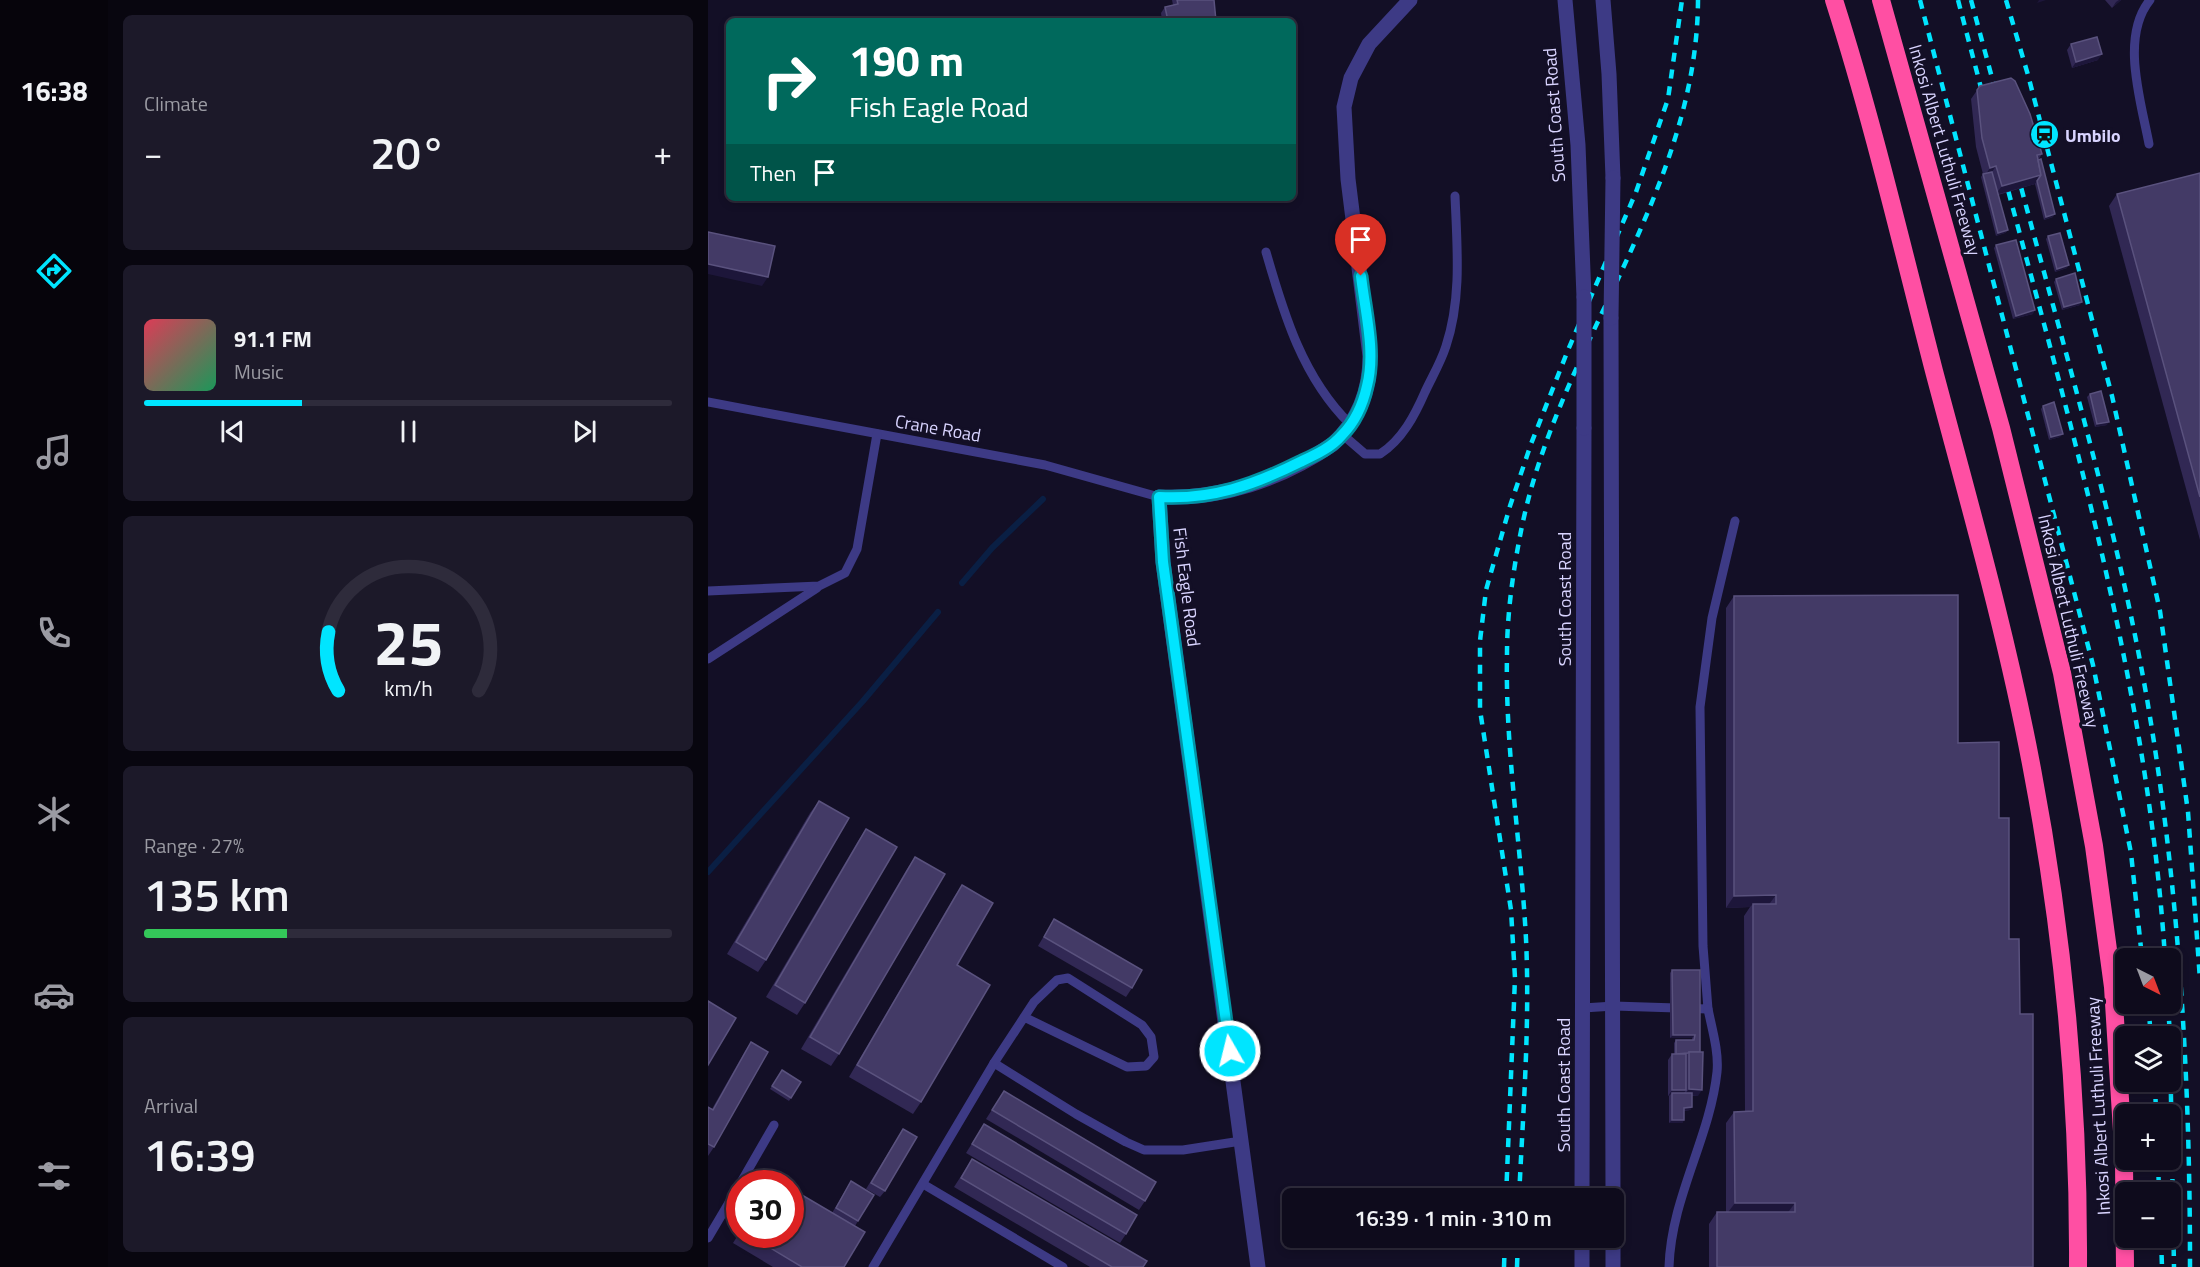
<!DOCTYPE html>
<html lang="en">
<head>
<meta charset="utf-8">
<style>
  body { margin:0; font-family:"Titillium Web",sans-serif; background:#1c1929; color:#f1f3f6; height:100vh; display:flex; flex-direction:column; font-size:22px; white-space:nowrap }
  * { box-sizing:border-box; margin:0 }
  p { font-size:20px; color:#9b9ba3 }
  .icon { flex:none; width:33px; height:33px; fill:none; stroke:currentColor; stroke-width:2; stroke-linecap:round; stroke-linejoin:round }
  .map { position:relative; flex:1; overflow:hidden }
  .details { display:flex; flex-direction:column; gap:15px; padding:15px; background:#08060f; width:600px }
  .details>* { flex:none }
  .top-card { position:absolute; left:18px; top:18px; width:570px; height:183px; border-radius:9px; box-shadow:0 3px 9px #0003,0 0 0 2px #2e2b3b; background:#00695c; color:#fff; overflow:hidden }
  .needle { width:39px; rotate:138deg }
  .buttons { position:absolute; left:1407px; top:948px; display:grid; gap:12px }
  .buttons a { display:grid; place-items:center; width:66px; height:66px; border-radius:9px; background:#0e0b1c; box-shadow:0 3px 9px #0003,0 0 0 2px #2e2b3b; font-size:30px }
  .speed { position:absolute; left:18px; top:1170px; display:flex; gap:12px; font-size:30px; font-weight:700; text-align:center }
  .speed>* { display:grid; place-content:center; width:78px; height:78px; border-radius:50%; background:#0e0b1c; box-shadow:0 3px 9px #0003,0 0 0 2px #2e2b3b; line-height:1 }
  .speed .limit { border:9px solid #d22; background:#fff; color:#111 }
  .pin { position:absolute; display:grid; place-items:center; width:51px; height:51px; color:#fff; margin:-62px -26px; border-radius:50% 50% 50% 0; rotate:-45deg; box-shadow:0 0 6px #0007 }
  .pin .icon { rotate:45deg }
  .me { position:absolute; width:66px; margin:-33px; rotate:352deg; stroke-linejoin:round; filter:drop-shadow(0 0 4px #0008) }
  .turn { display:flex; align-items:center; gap:21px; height:126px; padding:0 24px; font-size:27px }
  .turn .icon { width:78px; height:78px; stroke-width:2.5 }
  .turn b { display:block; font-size:42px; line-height:51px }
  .then { display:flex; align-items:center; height:57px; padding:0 24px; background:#0003; gap:12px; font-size:22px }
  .big { font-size:45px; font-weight:600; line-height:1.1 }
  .details .tile { flex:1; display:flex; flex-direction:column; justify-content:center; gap:9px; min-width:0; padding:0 21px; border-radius:9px; background:#1c1929 }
  .details .dial { align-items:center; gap:0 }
  .dial svg { height:156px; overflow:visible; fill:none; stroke:#2e2b3b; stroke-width:7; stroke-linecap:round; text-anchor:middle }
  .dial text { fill:#f1f3f6; stroke:none }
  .song { display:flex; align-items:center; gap:18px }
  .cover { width:72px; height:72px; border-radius:9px; background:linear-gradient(135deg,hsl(350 70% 55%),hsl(150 70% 35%)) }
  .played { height:6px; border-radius:3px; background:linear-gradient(90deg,#00e5ff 30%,#2e2b3b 30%) }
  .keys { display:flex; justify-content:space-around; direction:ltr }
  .heat { display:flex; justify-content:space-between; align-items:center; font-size:33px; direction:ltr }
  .charge { height:9px; border-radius:4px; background:linear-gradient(90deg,#34c759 27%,#2e2b3b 0) }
  .trip { position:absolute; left:574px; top:1188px; width:342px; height:60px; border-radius:9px; background:#0e0b1c; box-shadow:0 3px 9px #0003,0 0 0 2px #2e2b3b; font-weight:600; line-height:60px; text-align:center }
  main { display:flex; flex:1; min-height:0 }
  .tab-bar { display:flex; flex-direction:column; width:108px; justify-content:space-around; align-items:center; background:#06040b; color:#9b9ba3 }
  .tab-bar .icon { width:42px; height:42px }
  .tab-bar .current { color:#00e5ff }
  .tab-bar b { font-size:27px; color:#f1f3f6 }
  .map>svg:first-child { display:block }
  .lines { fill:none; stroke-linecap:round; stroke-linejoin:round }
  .stream { stroke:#0a1f44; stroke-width:6 }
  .service { stroke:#3d3a85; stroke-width:9 }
  .minor { stroke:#3d3a85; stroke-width:15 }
  .tertiary { stroke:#3d3a85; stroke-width:15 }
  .motorway { stroke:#ff4fa3; stroke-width:18 }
  .rail { stroke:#00e5ff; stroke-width:4.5; stroke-dasharray:9 8; stroke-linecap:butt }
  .tertiary-bridge { stroke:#3d3a85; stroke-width:15 }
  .wall { fill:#312854 }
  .shaded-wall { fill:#1d163a }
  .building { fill:#433a66; stroke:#5a527e; stroke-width:1.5 }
  .route-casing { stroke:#0095a6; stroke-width:15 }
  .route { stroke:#00e5ff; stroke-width:10 }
  .labels { text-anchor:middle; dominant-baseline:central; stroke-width:6; stroke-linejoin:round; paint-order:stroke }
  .street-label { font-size:18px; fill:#d9d4ff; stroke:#130f26 }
  .poi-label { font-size:18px; font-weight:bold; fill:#d9d4ff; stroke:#130f26; text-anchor:start }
</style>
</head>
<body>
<main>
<nav class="tab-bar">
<b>16:38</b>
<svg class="icon current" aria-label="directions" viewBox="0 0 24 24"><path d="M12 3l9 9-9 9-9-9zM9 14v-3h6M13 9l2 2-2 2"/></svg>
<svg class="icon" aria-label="music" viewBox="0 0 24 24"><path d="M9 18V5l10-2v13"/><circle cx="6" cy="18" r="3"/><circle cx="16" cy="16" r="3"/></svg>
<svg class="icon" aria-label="phone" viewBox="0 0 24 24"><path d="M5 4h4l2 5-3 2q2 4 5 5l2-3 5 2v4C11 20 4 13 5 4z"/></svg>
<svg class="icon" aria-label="climate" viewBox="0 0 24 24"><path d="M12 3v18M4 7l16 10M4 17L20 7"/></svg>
<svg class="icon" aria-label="car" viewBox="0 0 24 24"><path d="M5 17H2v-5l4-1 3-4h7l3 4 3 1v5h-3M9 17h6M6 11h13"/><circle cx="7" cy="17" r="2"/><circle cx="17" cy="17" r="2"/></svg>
<svg class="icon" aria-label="filters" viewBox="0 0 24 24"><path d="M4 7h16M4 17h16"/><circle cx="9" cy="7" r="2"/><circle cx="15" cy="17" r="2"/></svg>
</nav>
<section class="details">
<div class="tile"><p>Climate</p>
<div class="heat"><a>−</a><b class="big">20°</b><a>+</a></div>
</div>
<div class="tile">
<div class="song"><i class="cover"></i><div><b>91.1 FM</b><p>Music</p></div></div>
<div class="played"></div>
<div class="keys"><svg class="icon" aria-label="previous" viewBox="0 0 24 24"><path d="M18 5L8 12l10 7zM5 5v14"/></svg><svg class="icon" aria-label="pause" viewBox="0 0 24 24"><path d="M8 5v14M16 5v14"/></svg><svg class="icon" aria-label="next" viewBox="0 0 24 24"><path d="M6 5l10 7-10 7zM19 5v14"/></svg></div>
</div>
<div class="tile dial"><svg viewBox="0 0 100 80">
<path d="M14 69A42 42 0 1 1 86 69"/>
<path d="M14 69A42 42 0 0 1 9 39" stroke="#00e5ff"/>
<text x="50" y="56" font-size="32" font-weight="700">25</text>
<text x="50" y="72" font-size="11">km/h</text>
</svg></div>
<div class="tile"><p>Range · 27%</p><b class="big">135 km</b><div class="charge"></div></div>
<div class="tile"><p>Arrival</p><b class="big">16:39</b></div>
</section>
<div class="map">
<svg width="1492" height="1267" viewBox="0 0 1492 1267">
  <rect width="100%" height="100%" fill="#130f26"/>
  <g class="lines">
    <g class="stream">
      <polyline points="254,583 284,548 335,499"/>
      <polyline points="0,872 155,701 230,612"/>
    </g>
    <g class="service">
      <path d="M1441,144c-8,-43 -29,-107 1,-144"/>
      <path d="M558,252c18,63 37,126 84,172"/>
      <polyline points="0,402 337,465 451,497"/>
      <path d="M635,435l22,19h15c22,-14 35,-39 45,-62 7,-15 16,-30 21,-46 16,-48 11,-100 9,-150"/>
      <polyline points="0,591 111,586 137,573 149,549 169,434"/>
      <polyline points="0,659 109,588"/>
      <polyline points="875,1008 906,1006 1000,1009 995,946 992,707 1004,618 1027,521"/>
      <polyline points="286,1063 368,1114 418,1142 436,1150 475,1150 533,1141"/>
      <polyline points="32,1184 66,1125"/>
      <polyline points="215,1184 355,1267"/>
      <polyline points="0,1238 32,1184"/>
      <polyline points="165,1267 286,1063 326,1002 349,980 360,978 434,1025 443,1037 446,1057 438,1066 419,1067 316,1017"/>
      <path d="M961,1267c2,-69 41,-129 48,-195 2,-20 -5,-43 -9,-63"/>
    </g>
    <path class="minor" d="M550,1267l-95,-705 -4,-65c62,3 123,-18 174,-53 25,-23 37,-54 37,-88l-22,-177 -4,-72 7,-29 18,-34 41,-44"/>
    <g class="tertiary">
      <polyline points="857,0 870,145 876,297"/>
      <polyline points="895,0 901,74 905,178"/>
      <polyline points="903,318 905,1198"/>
      <polyline points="874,1198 876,428"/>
      <polyline points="874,1267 874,1238"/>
      <polyline points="905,1267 905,1238"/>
    </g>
    <g class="motorway">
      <path d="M1126,0c39,122 68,247 100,371 35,132 73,264 98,398 31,163 47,331 46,498"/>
      <polyline points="1173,0 1293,428 1354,673 1386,846 1405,987 1416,1163 1417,1267"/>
    </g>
    <g class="rail">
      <polyline points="1212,0 1385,665 1423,853 1434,958"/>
      <polyline points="1250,0 1277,103"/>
      <polyline points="1263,0 1290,100"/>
      <polyline points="1298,0 1320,75 1404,396 1452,611 1480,812 1492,980"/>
      <path d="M1309,172c46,174 99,349 130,527 32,188 43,378 43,568"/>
      <path d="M1296,175c69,258 144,516 161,783"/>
      <polyline points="1440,1004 1443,1036"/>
      <polyline points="1460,1004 1462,1036"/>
      <polyline points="1462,1043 1466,1267"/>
      <polyline points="1447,1082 1448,1114"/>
      <polyline points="1450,1160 1451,1192"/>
      <polyline points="798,1198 807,978 803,910 772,710 772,641 778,590 802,506 823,444 860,350 928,192 960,99 974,0"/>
      <path d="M811,1198c4,-86 11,-173 7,-259 -5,-95 -21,-190 -19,-285 0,-40 6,-83 14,-123 36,-184 176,-338 177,-531"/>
      <polyline points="1453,1238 1454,1267"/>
      <polyline points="796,1267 797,1238"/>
      <polyline points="809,1267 810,1238"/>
    </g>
    <g class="tertiary-bridge">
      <polyline points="876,297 876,428"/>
      <polyline points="903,318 905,178"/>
    </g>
  </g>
  <g class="wall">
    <polygon points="464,0 506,0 508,21 454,21 453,13 457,7 465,5"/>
    <polygon points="1397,0 1413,0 1404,8"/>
    <polygon points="1363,44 1390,60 1364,68 1359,50"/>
    <polygon points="1272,86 1334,154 1330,160 1345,217 1336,220 1327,184 1290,195 1300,230 1297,233 1288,236 1273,177 1275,174 1268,147 1263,99"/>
    <polygon points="1492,173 1492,540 1401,206 1409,194"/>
    <polygon points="1340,236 1359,268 1347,272 1338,239"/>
    <polygon points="1288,245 1325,314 1305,319 1286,248"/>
    <polygon points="1348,279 1372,305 1354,310 1346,282"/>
    <polygon points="1382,394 1399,425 1387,427 1379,397"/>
    <polygon points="1335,406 1352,437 1341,440 1333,409"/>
    <polygon points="1026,596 1250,743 1291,818 1301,939 1312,1014 1325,1267 1001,1267 1001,1224 1009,1212 1018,1212 1018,1123 1026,1112 1037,1112 1036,916 1042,907 1018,908 1018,608"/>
    <polygon points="111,801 58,960 50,972 19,954 102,813"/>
    <polygon points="158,829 97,1003 89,1015 58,997 150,841"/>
    <polygon points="207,857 131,1054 123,1066 93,1049 199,869"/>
    <polygon points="254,885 249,965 213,1102 205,1114 141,1077 246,897"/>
    <polygon points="346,919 424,988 418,997 330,946"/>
    <polygon points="964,970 992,970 990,1096 984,1096 984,1107 982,1110 976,1111 976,1120 974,1123 961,1123 961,1096 960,1096 960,1060 964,1054 966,1054 966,1043 968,1040 984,1040 984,1038 962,1038 962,973"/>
    <polygon points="43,1042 6,1147 0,1156 0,1107 4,1109 37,1051"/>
    <polygon points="74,1070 93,1082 81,1101 62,1089"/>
    <polygon points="296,1091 437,1201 431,1210 278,1119"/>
    <polygon points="276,1124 418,1234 412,1243 258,1153"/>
    <polygon points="195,1129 177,1191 172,1197 158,1189"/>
    <polygon points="264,1159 435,1267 382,1267 246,1187"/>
    <polygon points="143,1181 150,1221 147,1226 136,1267 65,1267 25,1243 32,1232 32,1234 82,1234 124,1213"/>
  </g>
  <g class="shaded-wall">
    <polygon points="1331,0 1338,0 1329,3"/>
    <polygon points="1411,0 1413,0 1404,8 1408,2"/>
    <polygon points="1394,54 1390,60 1364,68 1368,62"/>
    <polygon points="1288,166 1282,175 1276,177 1282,168"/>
    <polygon points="1333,175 1327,184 1287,195 1294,186"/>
    <polygon points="1347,214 1345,217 1336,220 1338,217"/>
    <polygon points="1300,230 1297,233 1288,236 1290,233"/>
    <polygon points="0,264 60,277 54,286 0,274"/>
    <polygon points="1361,265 1359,268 1347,272 1349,269"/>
    <polygon points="1374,302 1372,305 1354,310 1356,307"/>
    <polygon points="1327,310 1325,314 1305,319 1308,316"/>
    <polygon points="1401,422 1399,425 1387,427 1389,424"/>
    <polygon points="1355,434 1352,437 1341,440 1343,437"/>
    <polygon points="1068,895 1059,907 1045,904 1042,907 1018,908 1026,896"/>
    <polygon points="965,1035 987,1035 984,1038 962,1038"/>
    <polygon points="981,1089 994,1090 990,1096 976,1095"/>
    <polygon points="964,1090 978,1090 974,1096 964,1093 961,1096 960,1096"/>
    <polygon points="984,1107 982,1110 974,1111 976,1108"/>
    <polygon points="964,1120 976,1120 974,1123 961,1123"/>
    <polygon points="1027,1203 1087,1203 1078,1215 1018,1215"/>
  </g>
  <g class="building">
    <polygon points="469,0 506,0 508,21 460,21 457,7 470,4"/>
    <polygon points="1389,37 1394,54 1368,62 1363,44"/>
    <polygon points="1303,78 1307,81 1322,114 1334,154 1329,155 1333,175 1294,186 1288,166 1282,168 1274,138 1269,90 1272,86"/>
    <polygon points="1333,159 1347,214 1338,217 1329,181 1333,175 1330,160"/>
    <polygon points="1284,172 1300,230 1290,233 1275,174"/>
    <polygon points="1492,173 1492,497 1409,194"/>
    <polygon points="0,232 67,246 60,277 0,264"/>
    <polygon points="1352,233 1361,265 1349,269 1340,236"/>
    <polygon points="1308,240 1327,310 1308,316 1288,245"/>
    <polygon points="1367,273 1374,302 1356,307 1348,279"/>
    <polygon points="1393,391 1401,422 1389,424 1382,394"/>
    <polygon points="1346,402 1355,434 1343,437 1335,406"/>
    <polygon points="1250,595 1250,743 1291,742 1291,818 1301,818 1301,939 1311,939 1312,1014 1325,1014 1325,1267 1009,1267 1009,1212 1087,1212 1087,1203 1027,1203 1026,1112 1045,1111 1045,904 1068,904 1068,895 1026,896 1026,596"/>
    <polygon points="111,801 141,818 58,960 28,942"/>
    <polygon points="158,829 189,847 97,1003 67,985"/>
    <polygon points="207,857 237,874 131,1054 102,1037"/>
    <polygon points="254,885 285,903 249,965 282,985 213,1102 149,1065"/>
    <polygon points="346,919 434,970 424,988 336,937"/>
    <polygon points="964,970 992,970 992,1052 981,1052 980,1053 968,1054 968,1040 986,1040 987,1035 965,1035"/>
    <polygon points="0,1001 28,1018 0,1065"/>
    <polygon points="43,1042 60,1052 6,1147 0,1144 0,1107 5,1110"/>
    <polygon points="981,1052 995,1052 994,1090 981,1089"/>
    <rect x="964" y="1054" width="14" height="36"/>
    <polygon points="74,1070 93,1082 83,1098 64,1086"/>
    <polygon points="296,1091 448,1182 437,1201 284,1110"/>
    <polygon points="964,1093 984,1093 984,1107 976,1108 976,1120 964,1120"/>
    <polygon points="276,1124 429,1215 418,1234 264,1144"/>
    <polygon points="195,1129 209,1137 177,1191 163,1183"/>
    <polygon points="264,1159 439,1261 435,1267 404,1267 253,1178"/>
    <polygon points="65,1178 75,1184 61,1184"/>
    <polygon points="143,1181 166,1195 150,1221 128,1208"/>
    <polygon points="82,1188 157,1232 136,1267 94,1267 39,1234 82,1234"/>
  </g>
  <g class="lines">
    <defs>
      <path id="route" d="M522,1051l-67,-489 -4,-65c53,3 95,-12 141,-35 15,-7 31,-14 42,-27 13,-13 21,-31 25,-49 9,-34 -2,-75 -6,-110"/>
    </defs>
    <use href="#route" class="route-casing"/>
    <use href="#route" class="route"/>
  </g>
  <defs>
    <symbol id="station-disc" viewBox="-11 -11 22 22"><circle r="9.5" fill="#00e5ff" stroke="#130f26"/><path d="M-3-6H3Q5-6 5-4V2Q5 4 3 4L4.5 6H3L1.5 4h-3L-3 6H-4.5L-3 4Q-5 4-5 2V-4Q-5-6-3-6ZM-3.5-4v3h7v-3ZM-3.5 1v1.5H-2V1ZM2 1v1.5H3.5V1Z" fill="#111"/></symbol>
  </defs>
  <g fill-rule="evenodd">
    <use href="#station-disc" x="1320" y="118" width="33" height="33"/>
  </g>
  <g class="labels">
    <g class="street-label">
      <text transform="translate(846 115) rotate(-94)">South Coast Road</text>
      <text transform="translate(1237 150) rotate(74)">Inkosi Albert Luthuli Freeway</text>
      <text transform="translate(230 428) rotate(10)">Crane Road</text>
      <text transform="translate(479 587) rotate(83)">Fish Eagle Road</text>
      <text transform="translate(856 599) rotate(-90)">South Coast Road</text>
      <text transform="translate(1361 621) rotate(77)">Inkosi Albert Luthuli Freeway</text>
      <text transform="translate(855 1085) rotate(-90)">South Coast Road</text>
      <text transform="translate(1390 1106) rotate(-93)">Inkosi Albert Luthuli Freeway</text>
    </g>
    <g class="poi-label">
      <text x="1357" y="135">Umbilo</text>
    </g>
  </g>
</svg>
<div class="buttons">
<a><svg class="needle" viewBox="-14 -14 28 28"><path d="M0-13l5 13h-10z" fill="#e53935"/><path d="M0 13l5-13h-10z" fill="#9b9ba3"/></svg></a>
<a><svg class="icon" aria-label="layers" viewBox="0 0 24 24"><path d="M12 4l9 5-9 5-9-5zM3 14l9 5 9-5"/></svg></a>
<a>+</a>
<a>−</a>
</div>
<div class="speed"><div class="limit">30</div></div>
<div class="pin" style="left:653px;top:276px;background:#d93025"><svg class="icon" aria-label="arrive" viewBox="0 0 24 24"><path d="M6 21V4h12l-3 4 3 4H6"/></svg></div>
<svg class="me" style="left:522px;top:1051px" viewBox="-20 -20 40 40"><circle r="17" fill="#00e5ff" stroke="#fff" stroke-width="3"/><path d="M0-11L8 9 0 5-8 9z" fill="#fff"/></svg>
<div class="trip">16:39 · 1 min · 310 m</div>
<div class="top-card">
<div class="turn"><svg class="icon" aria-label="right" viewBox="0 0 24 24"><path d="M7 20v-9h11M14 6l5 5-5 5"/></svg><div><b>190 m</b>Fish Eagle Road</div></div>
<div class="then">Then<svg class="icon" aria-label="arrive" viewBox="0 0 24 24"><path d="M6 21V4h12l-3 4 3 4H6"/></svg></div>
</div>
</div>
</main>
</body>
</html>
